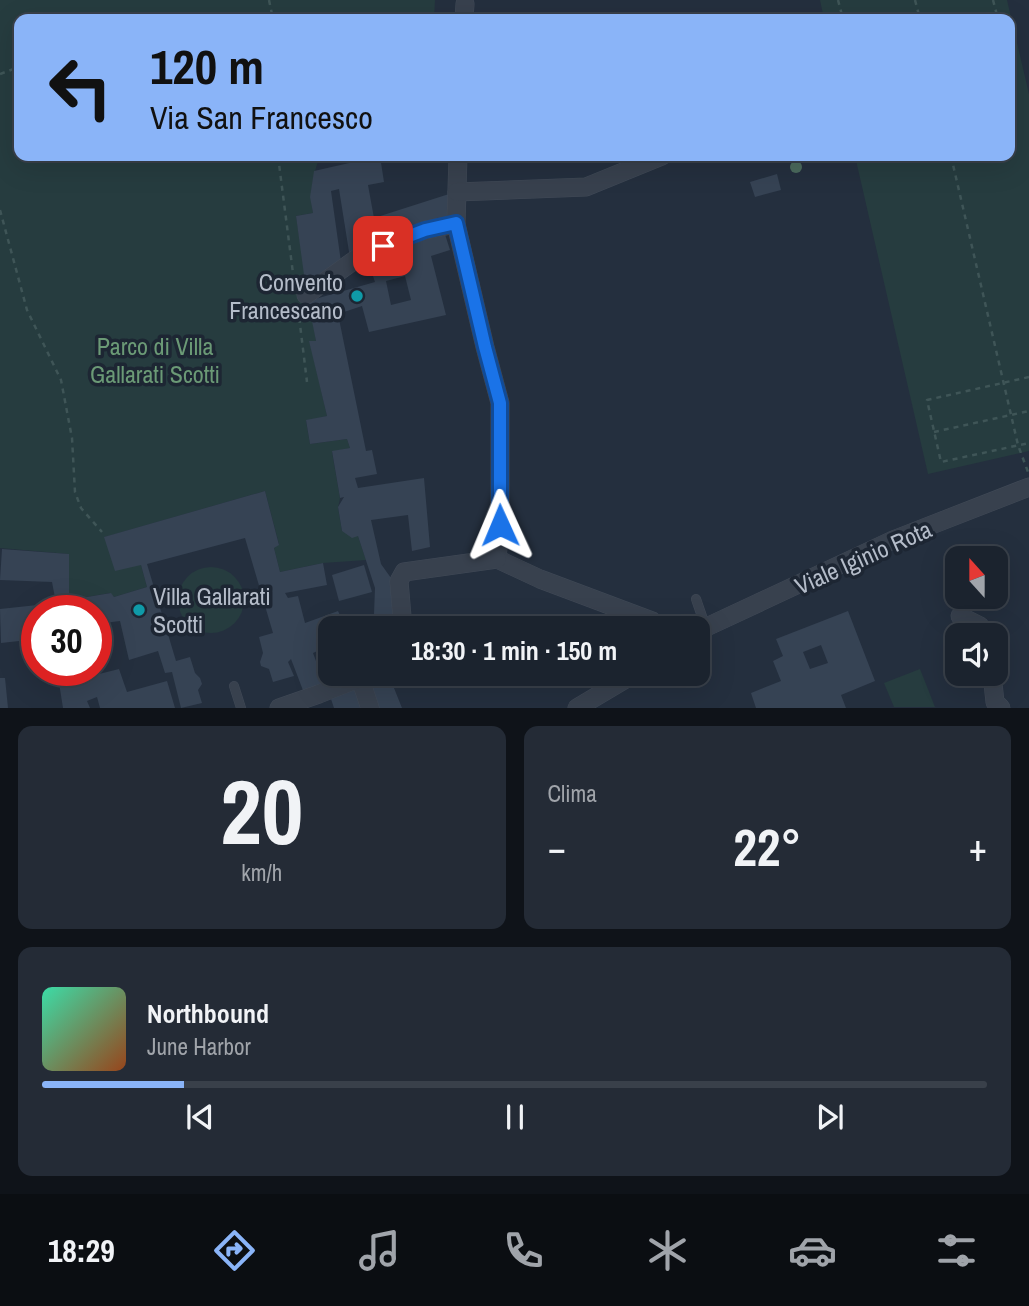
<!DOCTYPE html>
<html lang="it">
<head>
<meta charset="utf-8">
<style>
  body { margin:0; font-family:"Archivo Narrow",sans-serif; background:#242b36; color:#f1f3f6; height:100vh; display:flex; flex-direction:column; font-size:26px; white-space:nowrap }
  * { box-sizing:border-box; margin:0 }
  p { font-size:23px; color:#a0a4aa }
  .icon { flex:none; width:38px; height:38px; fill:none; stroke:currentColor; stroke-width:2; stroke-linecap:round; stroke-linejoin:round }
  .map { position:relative; height:708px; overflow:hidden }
  .side { display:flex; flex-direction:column; gap:18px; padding:18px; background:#0f1319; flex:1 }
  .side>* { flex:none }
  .banner { position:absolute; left:14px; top:14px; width:1001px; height:147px; border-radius:14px; box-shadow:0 7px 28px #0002,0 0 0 2px #39404a; background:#8ab4f8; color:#111; overflow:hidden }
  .needle { width:46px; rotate:339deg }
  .fabs { position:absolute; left:945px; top:546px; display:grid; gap:14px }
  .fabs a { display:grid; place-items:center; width:63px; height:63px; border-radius:14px; background:#1b232e; box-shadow:0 7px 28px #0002,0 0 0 2px #39404a; font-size:35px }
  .speed { position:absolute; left:21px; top:595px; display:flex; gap:14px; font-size:35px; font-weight:700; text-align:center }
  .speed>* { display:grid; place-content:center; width:91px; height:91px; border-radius:50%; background:#1b232e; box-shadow:0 7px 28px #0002,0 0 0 2px #39404a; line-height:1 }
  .speed .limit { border:10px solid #d22; background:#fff; color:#111 }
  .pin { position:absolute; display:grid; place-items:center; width:60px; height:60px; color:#fff; margin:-30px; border-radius:14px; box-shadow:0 4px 10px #0006 }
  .me { position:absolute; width:77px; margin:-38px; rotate:359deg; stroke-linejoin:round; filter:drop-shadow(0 0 5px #0008) }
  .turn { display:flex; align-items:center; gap:24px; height:147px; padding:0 21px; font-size:32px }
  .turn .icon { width:91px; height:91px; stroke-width:2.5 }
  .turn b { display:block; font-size:49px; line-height:60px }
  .big { font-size:52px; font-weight:700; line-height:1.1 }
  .side .tile { flex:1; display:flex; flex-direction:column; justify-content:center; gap:10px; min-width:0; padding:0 24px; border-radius:14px; background:#242b36 }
  .side .dial { align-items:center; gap:0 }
  .dial b { font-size:91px; line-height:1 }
  .song { display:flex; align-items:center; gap:21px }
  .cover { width:84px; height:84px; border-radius:10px; background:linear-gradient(135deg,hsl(160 70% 55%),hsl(20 70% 35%)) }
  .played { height:7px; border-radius:4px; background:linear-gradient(90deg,#8ab4f8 15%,#39404a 15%) }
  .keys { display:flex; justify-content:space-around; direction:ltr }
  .heat { display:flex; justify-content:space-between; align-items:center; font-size:38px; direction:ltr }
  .side .tiles { flex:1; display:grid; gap:18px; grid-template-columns:1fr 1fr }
  .tile:last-child { grid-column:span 2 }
  .trip { position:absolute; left:318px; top:616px; width:392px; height:70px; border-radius:14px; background:#1b232e; box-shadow:0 7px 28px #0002,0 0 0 2px #39404a; font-weight:700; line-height:70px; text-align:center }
  .tabs { display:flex; height:112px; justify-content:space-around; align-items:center; background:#0b0e12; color:#a0a4aa }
  .tabs .icon { width:49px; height:49px }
  .tabs .on { color:#8ab4f8 }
  .tabs b { font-size:32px; color:#f1f3f6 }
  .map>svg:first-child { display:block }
  .green { fill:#263c3f }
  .building { fill:#364354; fill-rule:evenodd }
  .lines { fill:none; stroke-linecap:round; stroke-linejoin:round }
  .lane-casing { stroke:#414a57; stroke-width:10 }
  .street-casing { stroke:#414a57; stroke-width:19 }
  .path { stroke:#3f5557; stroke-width:2.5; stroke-dasharray:5 5; stroke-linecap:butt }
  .lane { stroke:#38414e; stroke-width:9 }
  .street { stroke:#38414e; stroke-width:18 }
  .tree { fill:#4b6a5d }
  .route-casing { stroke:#114b97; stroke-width:18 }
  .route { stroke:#1a73e8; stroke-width:12 }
  .culture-dot { fill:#0f9aa8; stroke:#1d2633; stroke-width:2.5 }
  .labels { text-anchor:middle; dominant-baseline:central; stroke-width:7; stroke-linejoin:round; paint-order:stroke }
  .poi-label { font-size:24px; fill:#b4bcc9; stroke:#1d2633; text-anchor:end }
  .park-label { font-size:24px; fill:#6b9a76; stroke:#1d2633 }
  .street-label { font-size:24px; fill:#b4bcc9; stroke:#1d2633 }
</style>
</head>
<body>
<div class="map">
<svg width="1029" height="708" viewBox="0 0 1029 708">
  <rect width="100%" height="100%" fill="#242f3e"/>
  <g class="green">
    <path d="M0,0h435l-1,19h-415v137h301c-7,19 -11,36 -7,57l-17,3 20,125 -6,1 17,74 -21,5 4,23 37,-5 3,9 -18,4 8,46 -2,10 4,23 16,5 8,24 -43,3 -43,9 -6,-24 5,-4 -14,-53 -160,46 36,28 6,22 -33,10 -4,-4 -41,7 -1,-46 -68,-6z"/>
    <polygon points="820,0 1007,0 1029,94 1029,451 928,474 855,156 1010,156 1010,19 824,19"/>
    <circle cx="211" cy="600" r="33"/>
    <polygon points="920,669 935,707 894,707 884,683"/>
  </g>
  <g class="building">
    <polygon points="380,156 384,182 368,185 374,218 449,194 452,218 350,258 339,189 331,191 341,262 305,282 296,216 313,213 310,197 314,171"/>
    <polygon points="777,174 781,190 755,197 750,182"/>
    <path d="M443,228l7,22 -19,6 15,59 -77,17 -7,-26 -24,8 28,137 6,-1 5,24 -22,4 3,10 66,-10 6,69 -18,4 -4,-36 -37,5 10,44 15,21 2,43h-67v17l-18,8 6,16 12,-5v10h22l-49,19 -13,-34 -3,3 6,14 -21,6 -4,-13 -8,-3 -1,-4 3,-9 -4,-16 14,-4 -28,-95 -98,26 29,97 14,-4 5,16 5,5 2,6 -4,6 4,13 -21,5 -9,-36 -7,1 -7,-22 -29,9 -9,-39 -24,3v-13h-59v28l-36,4 -1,-34 56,-6 -4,-21 -52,-2 2,-31 67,5v46l42,-7 3,4 33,-10 -6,-22 -26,6 -11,-34 161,-46 14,54 -5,3 6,24 43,-9 4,22 -42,8 3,5 10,-2 7,27 33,-12 8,17 28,-14 1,-26 -17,-52 -6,2 -10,-7 -4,-24 6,-10 -4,1 -8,-47 18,-3 -3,-9 -37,5 -4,-24 21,-4 -18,-75h7l-8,-40 67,-19 -9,-27zM405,276l6,24 -20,5 -5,-24z"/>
    <polygon points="364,565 372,592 339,601 332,575"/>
    <path d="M848,611l27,70 -34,14 5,13h-90l-5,-15 30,-12 -8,-20 10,-5 -7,-17zM821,645l7,18 -18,6 -7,-17z"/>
    <polygon points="119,669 127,692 167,681 175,708 100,708 97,697 87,701 90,708 63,708 57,670 94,670 95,675"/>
    <polygon points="384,674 417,674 421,682 407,688 405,683 394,688 402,708 379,708 367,681"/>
    <polygon points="0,678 5,678 8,708 0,708"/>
    <polygon points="357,687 365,708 334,708 330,696"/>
  </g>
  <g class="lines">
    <defs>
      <g id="lane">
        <polyline points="696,599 706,628"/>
        <polyline points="234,686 241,708"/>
      </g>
      <g id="street">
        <polyline points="464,19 465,4"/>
        <polyline points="458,156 456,224 485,347 500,403 500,525 497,559 540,579 652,621 661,628"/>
        <polyline points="457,192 586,187 662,156"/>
        <polyline points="306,295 363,254 425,230 456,224"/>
        <polyline points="960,616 980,626 984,635"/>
        <polyline points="403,628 399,581 404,572 497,559"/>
        <polyline points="698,631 893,540 1029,487"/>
        <polyline points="992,674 995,702 1001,708"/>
        <polyline points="360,678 370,708"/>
        <polyline points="279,708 319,694 370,674"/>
        <polyline points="577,708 634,674"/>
      </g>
    </defs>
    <use href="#lane" class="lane-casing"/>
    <use href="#street" class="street-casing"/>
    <g class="path">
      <polyline points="269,0 273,19"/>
      <polyline points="838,0 843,19"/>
      <polyline points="915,0 920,19"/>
      <polyline points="993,0 998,19"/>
      <polyline points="0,74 19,67"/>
      <polyline points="278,156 294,281"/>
      <polyline points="951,156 1018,445 1028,472"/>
      <polyline points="0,210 27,310 61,380 72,438 75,492 81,508 102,532"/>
      <polyline points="298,308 307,382"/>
      <polyline points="1029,377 927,400 941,462 1029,443"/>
      <polyline points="934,432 1029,411"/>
    </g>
    <use href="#lane" class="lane"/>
    <use href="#street" class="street"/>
  </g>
  <circle class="tree" cx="796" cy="167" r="6"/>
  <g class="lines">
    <defs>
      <polyline id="route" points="383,246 425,230 456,223 485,347 500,403 500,525"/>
    </defs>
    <use href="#route" class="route-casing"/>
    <use href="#route" class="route"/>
  </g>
  <g class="culture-dot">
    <circle cx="357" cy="296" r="7"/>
    <circle cx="139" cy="610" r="7"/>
  </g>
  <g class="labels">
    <g class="poi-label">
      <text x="343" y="282">Convento<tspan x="343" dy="28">Francescano</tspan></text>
      <text x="153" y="596" text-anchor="start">Villa Gallarati<tspan x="153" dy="28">Scotti</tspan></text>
    </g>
    <g class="park-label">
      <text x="155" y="346">Parco di Villa<tspan x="155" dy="28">Gallarati Scotti</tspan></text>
    </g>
    <g class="street-label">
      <text transform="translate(863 557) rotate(-24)">Viale Iginio Rota</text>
    </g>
  </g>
</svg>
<div class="fabs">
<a><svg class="needle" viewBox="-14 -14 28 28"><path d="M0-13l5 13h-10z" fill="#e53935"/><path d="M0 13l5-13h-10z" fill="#a0a4aa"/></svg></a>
<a><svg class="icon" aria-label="sound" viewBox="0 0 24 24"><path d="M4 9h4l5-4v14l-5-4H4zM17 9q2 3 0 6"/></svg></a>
</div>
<div class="speed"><div class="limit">30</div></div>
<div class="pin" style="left:383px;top:246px;background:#d93025"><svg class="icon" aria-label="arrive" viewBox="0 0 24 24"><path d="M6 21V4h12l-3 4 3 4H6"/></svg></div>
<svg class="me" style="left:500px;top:525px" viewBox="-20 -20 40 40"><path d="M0-17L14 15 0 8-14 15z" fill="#1a73e8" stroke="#fff" stroke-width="4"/></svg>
<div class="trip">18:30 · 1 min · 150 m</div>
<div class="banner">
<div class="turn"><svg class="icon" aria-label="left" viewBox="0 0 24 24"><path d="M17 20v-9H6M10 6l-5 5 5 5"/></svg><div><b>120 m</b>Via San Francesco</div></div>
</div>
</div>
<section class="side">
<div class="tiles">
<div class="tile dial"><b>20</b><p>km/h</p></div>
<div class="tile"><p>Clima</p>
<div class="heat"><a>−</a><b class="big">22°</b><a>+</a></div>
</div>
<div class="tile">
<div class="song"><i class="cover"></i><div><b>Northbound</b><p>June Harbor</p></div></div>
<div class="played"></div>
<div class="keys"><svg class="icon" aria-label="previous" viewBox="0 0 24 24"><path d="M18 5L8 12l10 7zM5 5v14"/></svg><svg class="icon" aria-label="pause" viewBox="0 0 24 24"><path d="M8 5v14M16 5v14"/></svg><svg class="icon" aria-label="next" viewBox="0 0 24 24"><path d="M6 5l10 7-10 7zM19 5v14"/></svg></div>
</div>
</div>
</section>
<nav class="tabs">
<b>18:29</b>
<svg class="icon on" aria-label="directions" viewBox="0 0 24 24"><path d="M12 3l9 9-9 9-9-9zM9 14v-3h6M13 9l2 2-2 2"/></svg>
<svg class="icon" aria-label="music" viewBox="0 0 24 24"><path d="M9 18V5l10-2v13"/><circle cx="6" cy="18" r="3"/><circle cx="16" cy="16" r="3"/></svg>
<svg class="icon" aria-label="phone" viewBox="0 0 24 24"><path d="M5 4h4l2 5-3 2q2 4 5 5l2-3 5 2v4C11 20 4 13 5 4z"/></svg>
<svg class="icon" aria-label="climate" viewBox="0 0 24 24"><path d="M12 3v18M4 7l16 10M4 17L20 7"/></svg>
<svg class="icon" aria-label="car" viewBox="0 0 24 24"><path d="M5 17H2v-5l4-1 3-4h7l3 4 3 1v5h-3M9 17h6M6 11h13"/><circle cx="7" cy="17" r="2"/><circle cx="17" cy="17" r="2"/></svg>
<svg class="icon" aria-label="filters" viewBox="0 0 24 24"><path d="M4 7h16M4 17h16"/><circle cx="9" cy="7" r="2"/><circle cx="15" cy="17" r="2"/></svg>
</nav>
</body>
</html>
